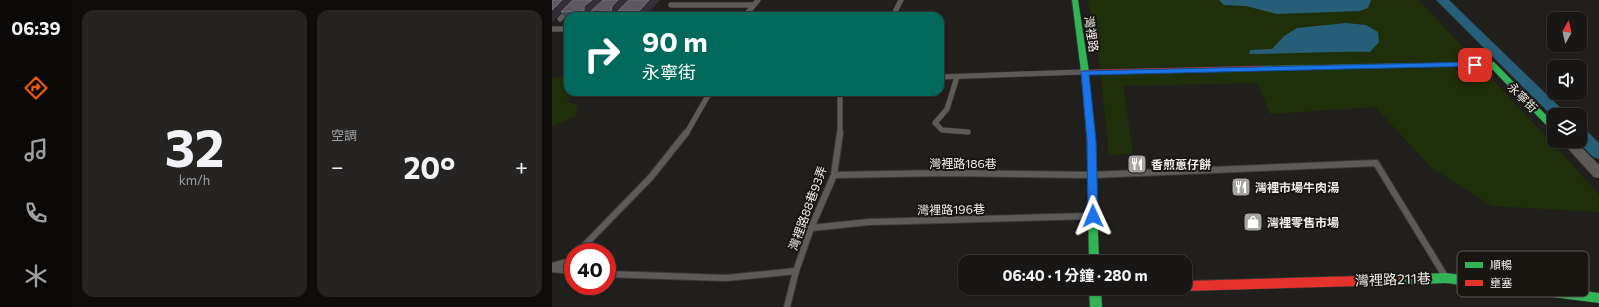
<!DOCTYPE html>
<html lang="zh-TW">
<head>
<meta charset="utf-8">
<style>
  body { margin:0; font-family:Commissioner,"Noto Sans TC",sans-serif; background:#262422; color:#f1f3f6; height:100vh; display:flex; flex-direction:column; font-size:15px; white-space:nowrap }
  * { box-sizing:border-box; margin:0 }
  p { font-size:13px; color:#9f9fa0 }
  .icon { flex:none; width:22px; height:22px; fill:none; stroke:currentColor; stroke-width:2; stroke-linecap:round; stroke-linejoin:round }
  .map { position:relative; flex:1; overflow:hidden }
  .details { display:flex; flex-direction:column; gap:10px; padding:10px; background:#0e0d0c; width:480px }
  .details>* { flex:none }
  .top-card { position:absolute; left:12px; top:12px; width:380px; height:84px; border-radius:12px; box-shadow:0 1px 3px #0004,0 0 0 1px #373634; background:#00695c; color:#fff; overflow:hidden }
  .needle { width:26px; rotate:8deg }
  .buttons { position:absolute; left:995px; top:12px; display:grid; gap:8px }
  .buttons a { display:grid; place-items:center; width:40px; height:40px; border-radius:8px; background:#191715; box-shadow:0 1px 3px #0004,0 0 0 1px #373634; font-size:20px }
  .speed { position:absolute; left:12px; top:243px; display:flex; gap:8px; font-size:20px; font-weight:700; text-align:center }
  .speed>* { display:grid; place-content:center; width:52px; height:52px; border-radius:50%; background:#191715; box-shadow:0 1px 3px #0004,0 0 0 1px #373634; line-height:1 }
  .speed .limit { border:6px solid #d22; background:#fff; color:#111 }
  .pin { position:absolute; display:grid; place-items:center; width:34px; height:34px; color:#fff; margin:-17px; border-radius:8px; box-shadow:0 2px 6px #0006 }
  .me { position:absolute; width:44px; margin:-22px; rotate:359deg; stroke-linejoin:round; filter:drop-shadow(0 0 3px #0008) }
  .turn { display:flex; align-items:center; gap:14px; height:84px; padding:0 12px; font-size:18px }
  .turn .icon { width:52px; height:52px; stroke-width:2.5 }
  .turn b { display:block; font-size:28px; line-height:34px }
  .big { font-size:30px; font-weight:700; line-height:1.1 }
  .details .tile { flex:1; display:flex; flex-direction:column; justify-content:center; gap:6px; min-width:0; padding:0 14px; border-radius:12px; background:#262422 }
  .details .dial { align-items:center; gap:0 }
  .dial b { font-size:52px; line-height:1 }
  .heat { display:flex; justify-content:space-between; align-items:center; font-size:22px; direction:ltr }
  .details .tiles { flex:1; display:grid; gap:10px; grid-template-columns:repeat(2,1fr) }
  .trip { position:absolute; left:406px; top:255px; width:234px; height:40px; border-radius:12px; background:#191715; box-shadow:0 1px 3px #0004,0 0 0 1px #373634; font-weight:700; line-height:40px; text-align:center }
  main { display:flex; flex:1; min-height:0 }
  .menu { display:flex; flex-direction:column; width:72px; justify-content:space-around; align-items:center; background:#0a0908; color:#9f9fa0 }
  .menu .icon { width:28px; height:28px }
  .menu .current { color:#ea580c }
  .menu b { font-size:18px; color:#f1f3f6 }
  .map>svg:first-child { display:block }
  .green { fill:#1e2f09 }
  .water { fill:#265e78 }
  .lines { fill:none; stroke-linecap:round; stroke-linejoin:round }
  .canal { fill:#265e78; fill-rule:evenodd }
  .lane-far1-casing { stroke:#3b3a38; stroke-width:6 }
  .lane-casing { stroke:#3b3a38; stroke-width:8 }
  .street-casing { stroke:#3b3a38; stroke-width:1 }
  .fast-casing { stroke:#3b3a38; stroke-width:1 }
  .jam-casing { stroke:#3b3a38; stroke-width:1 }
  .lane-far1 { stroke:#5c5b59; stroke-width:5 }
  .lane { stroke:#5c5b59; stroke-width:6 }
  .street { fill:#5c5b59; fill-rule:evenodd }
  .fast { fill:#30b455; fill-rule:evenodd }
  .jam { fill:#e5322d; fill-rule:evenodd }
  .wall { fill:#4b4551 }
  .shaded-wall { fill:#332e35 }
  .building { fill:#5d5761; stroke:#746e76 }
  .route { fill:#1a73e8; stroke:#114b97 }
  .labels { text-anchor:middle; dominant-baseline:central; stroke-width:4; stroke-linejoin:round; paint-order:stroke }
  .street-label { font-size:12px; fill:#efedea; stroke:#191612 }
  .poi-label { font-size:12px; font-weight:bold; fill:#efedea; stroke:#191612; text-anchor:start }
  .near-street-label { font-size:14px; fill:#efedea; stroke:#191612 }
  .key { fill:#191612; stroke:#595653; stroke-width:1 }
  .key-label { font-size:11px; fill:#efedea }
</style>
</head>
<body>
<main>
<nav class="menu">
<b>06:39</b>
<svg class="icon current" aria-label="directions" viewBox="0 0 24 24"><path d="M12 3l9 9-9 9-9-9zM9 14v-3h6M13 9l2 2-2 2"/></svg>
<svg class="icon" aria-label="music" viewBox="0 0 24 24"><path d="M9 18V5l10-2v13"/><circle cx="6" cy="18" r="3"/><circle cx="16" cy="16" r="3"/></svg>
<svg class="icon" aria-label="phone" viewBox="0 0 24 24"><path d="M5 4h4l2 5-3 2q2 4 5 5l2-3 5 2v4C11 20 4 13 5 4z"/></svg>
<svg class="icon" aria-label="climate" viewBox="0 0 24 24"><path d="M12 3v18M4 7l16 10M4 17L20 7"/></svg>
</nav>
<section class="details">
<div class="tiles">
<div class="tile dial"><b>32</b><p>km/h</p></div>
<div class="tile"><p>空調</p>
<div class="heat"><a>−</a><b class="big">20°</b><a>+</a></div>
</div>
</div>
</section>
<div class="map">
<svg width="1047" height="307" viewBox="0 0 1047 307">
  <rect width="100%" height="100%" fill="#211f1c"/>
  <g class="green">
    <polygon points="536,0 867,0 1047,194 1047,212 940,206 880,168 823,107 718,114 705,83 571,86 581,153 557,155 547,56"/>
    <polygon points="16,75 16,92 23,92 14,101 25,105 24,116 0,126 0,79"/>
  </g>
  <g class="water">
    <polygon points="667,0 819,0 816,8 808,11 725,14 694,6 672,5"/>
    <path d="M794,23l20,2 12,7 1,10 -9,10c-40,-1 -80,2 -121,2l1,-4 22,-1 12,-13 13,-8z"/>
  </g>
  <g class="lines">
    <g class="canal">
      <polygon points="884,0 897,0 1016,115 1002,115 1002,118"/>
      <polygon points="1028,128 1034,130 1047,143 1047,159 1041,157 1025,141 1028,141"/>
    </g>
    <defs>
      <g id="lane-far1">
        <polyline points="119,5 201,5"/>
        <polyline points="67,16 82,0"/>
        <polyline points="193,16 206,0"/>
        <polyline points="341,16 349,0"/>
        <polyline points="8,19 27,0"/>
        <polyline points="0,29 16,29"/>
        <polyline points="388,77 532,72"/>
        <polyline points="405,77 395,109 383,123 390,130 416,132"/>
        <polyline points="288,92 288,134"/>
        <polyline points="134,134 158,92"/>
      </g>
      <g id="lane">
        <polyline points="282,175 393,173 540,175 824,163 893,276"/>
        <polyline points="259,228 317,222 539,216"/>
        <polyline points="26,252 99,177 134,133"/>
        <polyline points="0,266 18,261 21,257"/>
        <polyline points="0,269 21,271"/>
        <polyline points="55,274 174,278 244,271"/>
        <polyline points="235,307 244,271 259,228 282,175 288,133"/>
      </g>
      <polygon id="street" points="1009,141 1023,141 1047,165 1047,178 1042,177"/>
      <g id="fast">
        <polygon points="520,0 526,0 537,72 543,140 547,262 537,262 535,140 529,72"/>
        <polygon points="939,62 942,62 1002,123 1002,131 999,130 937,66 711,70 707,68 711,66"/>
        <polygon points="894,273 1047,293 1047,303 894,283 843,285 839,283 838,280 839,277 843,275"/>
        <polygon points="537,288 549,288 550,307 538,307"/>
      </g>
      <g id="jam">
        <polygon points="711,66 715,68 714,70 533,74 529,72 533,70"/>
        <polygon points="843,275 847,277 848,280 847,283 843,285 633,291 628,288 633,288 633,281"/>
      </g>
    </defs>
    <use href="#lane-far1" class="lane-far1-casing"/>
    <use href="#lane" class="lane-casing"/>
    <use href="#street" class="street-casing"/>
    <use href="#fast" class="fast-casing"/>
    <use href="#jam" class="jam-casing"/>
    <use href="#lane-far1" class="lane-far1"/>
    <use href="#lane" class="lane"/>
    <use href="#street" class="street"/>
    <use href="#fast" class="fast"/>
    <use href="#jam" class="jam"/>
  </g>
  <g class="wall">
    <polygon points="0,0 77,0 64,13 64,16 41,16 38,12 37,13 37,16 16,16 16,18 14,18"/>
    <polygon points="77,0 108,0 93,16 70,16 66,11"/>
  </g>
  <g class="shaded-wall">
    <polygon points="10,0 22,0 9,12 10,12 0,22 0,10"/>
    <polygon points="40,0 52,0 37,13 37,16 35,16 32,11 32,6"/>
    <polygon points="66,0 77,0 64,13 64,16 62,16 59,11 60,6"/>
    <polygon points="97,0 108,0 93,16 89,16 87,11"/>
  </g>
  <g class="building">
    <polygon points="0,0 10,0 0,10"/>
    <polygon points="21,0 40,0 32,6 32,11 9,12"/>
    <polygon points="51,0 66,0 60,6 59,11 38,12"/>
    <polygon points="77,0 97,0 87,11 66,11"/>
  </g>
  <polygon class="route" points="923,62 926,63 926,66 537,75 544,140 546,216 544,219 537,219 536,216 535,140 529,72 530,71"/>
  <defs>
    <symbol id="restaurant-square" viewBox="-11 -11 22 22"><rect x="-9" y="-9" width="18" height="18" rx="4" fill="#a7a5a2" stroke="#191612"/><path d="M-5-6h1v4h1v-4h1v4h1v-4h1v5L-1.5 .5V6h-2V.5L-5-1ZM5-6V6H3V1.5H1.5Q1.5-4 5-6Z" fill="#fff"/></symbol>
    <symbol id="shop-square" viewBox="-11 -11 22 22"><rect x="-9" y="-9" width="18" height="18" rx="4" fill="#a7a5a2" stroke="#191612"/><path d="M-5-2.5h2.3a2.7 3.5 0 0 1 5.4 0H5L5.5 6h-11ZM-1.5-2.5h3a1.5 2.3 0 0 0-3 0Z" fill="#fff"/></symbol>
  </defs>
  <g fill-rule="evenodd">
    <use href="#restaurant-square" x="574" y="153" width="22" height="22"/>
    <use href="#restaurant-square" x="678" y="176" width="22" height="22"/>
    <use href="#shop-square" x="690" y="211" width="22" height="22"/>
  </g>
  <g class="labels">
    <g class="street-label">
      <text transform="translate(540 34) rotate(82)">灣裡路</text>
      <text transform="translate(971 97) rotate(45)">永寧街</text>
      <text x="411" y="163">灣裡路186巷</text>
      <text transform="translate(255 208) rotate(-70)">灣裡路88巷93弄</text>
      <text transform="translate(399 209) rotate(-1)">灣裡路196巷</text>
    </g>
    <g class="poi-label">
      <text x="599" y="164">香煎蔥仔餅</text>
      <text x="703" y="187">灣裡市場牛肉湯</text>
      <text x="715" y="222">灣裡零售市場</text>
    </g>
    <g class="near-street-label">
      <text transform="translate(841 279) rotate(-2)">灣裡路211巷</text>
    </g>
  </g>
  <rect x="905" y="251" width="132" height="46" rx="6" class="key"/>
  <rect x="913" y="262" width="18" height="6" fill="#30b455"/>
  <rect x="913" y="280" width="18" height="6" fill="#e5322d"/>
  <g class="key-label">
    <text x="938" y="269">順暢</text>
    <text x="938" y="287">壅塞</text>
  </g>
</svg>
<div class="buttons">
<a><svg class="needle" viewBox="-14 -14 28 28"><path d="M0-13l5 13h-10z" fill="#e53935"/><path d="M0 13l5-13h-10z" fill="#9f9fa0"/></svg></a>
<a><svg class="icon" aria-label="sound" viewBox="0 0 24 24"><path d="M4 9h4l5-4v14l-5-4H4zM17 9q2 3 0 6"/></svg></a>
<a><svg class="icon" aria-label="layers" viewBox="0 0 24 24"><path d="M12 4l9 5-9 5-9-5zM3 14l9 5 9-5"/></svg></a>
</div>
<div class="speed"><div class="limit">40</div></div>
<div class="pin" style="left:923px;top:65px;background:#d93025"><svg class="icon" aria-label="arrive" viewBox="0 0 24 24"><path d="M6 21V4h12l-3 4 3 4H6"/></svg></div>
<svg class="me" style="left:541px;top:216px" viewBox="-20 -20 40 40"><path d="M0-17L14 15 0 8-14 15z" fill="#1a73e8" stroke="#fff" stroke-width="4"/></svg>
<div class="trip">06:40 · 1 分鐘 · 280 m</div>
<div class="top-card">
<div class="turn"><svg class="icon" aria-label="right" viewBox="0 0 24 24"><path d="M7 20v-9h11M14 6l5 5-5 5"/></svg><div><b>90 m</b>永寧街</div></div>
</div>
</div>
</main>
</body>
</html>
